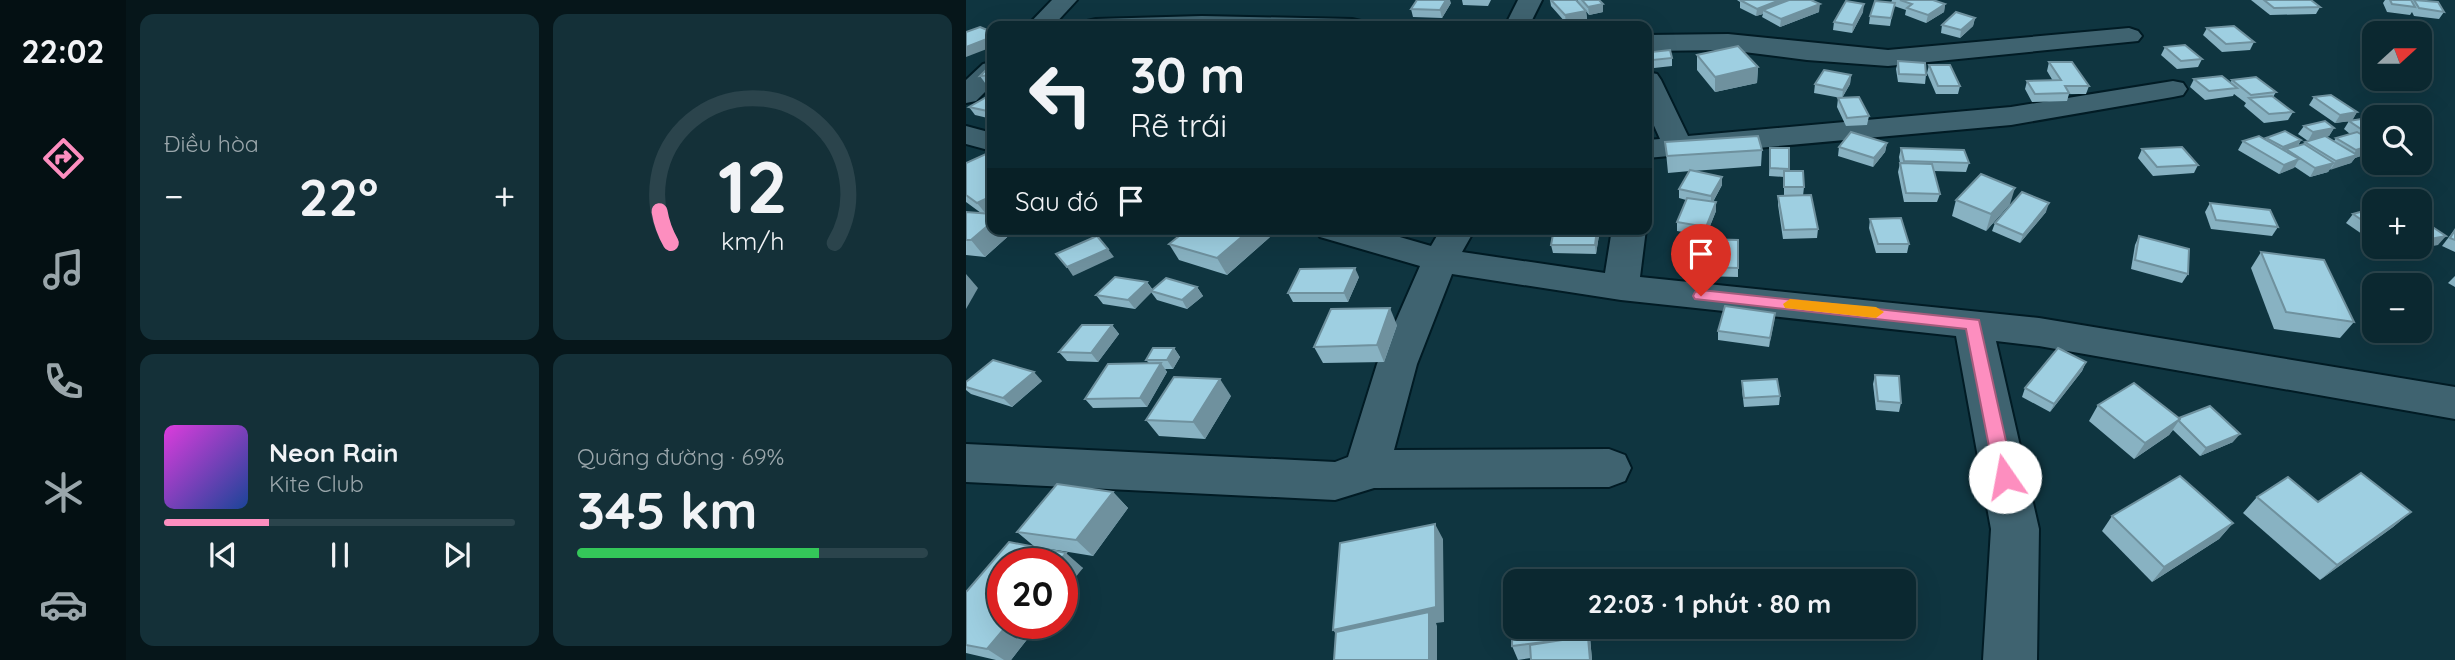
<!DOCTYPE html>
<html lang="vi">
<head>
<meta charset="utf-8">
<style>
  body { margin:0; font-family:Quicksand,sans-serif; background:#143038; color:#f1f3f6; height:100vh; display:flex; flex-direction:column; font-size:26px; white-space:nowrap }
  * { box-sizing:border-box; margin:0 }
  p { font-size:23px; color:#9aa6ab }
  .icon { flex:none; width:38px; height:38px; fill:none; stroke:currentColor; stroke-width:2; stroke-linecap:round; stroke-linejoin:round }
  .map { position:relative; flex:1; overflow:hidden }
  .drawer { display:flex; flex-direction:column; gap:14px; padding:14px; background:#06161a; width:840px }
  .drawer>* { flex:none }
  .banner { position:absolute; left:21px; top:21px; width:665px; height:214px; border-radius:14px; box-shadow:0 7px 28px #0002,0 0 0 2px #2b444c; background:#0b2830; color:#f1f3f6; overflow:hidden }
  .needle { width:46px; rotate:69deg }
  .tools { position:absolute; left:1396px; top:21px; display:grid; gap:14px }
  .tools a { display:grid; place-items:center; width:70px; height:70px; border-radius:14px; background:#0b2830; box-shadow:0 7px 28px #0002,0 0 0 2px #2b444c; font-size:35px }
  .speed { position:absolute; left:21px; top:548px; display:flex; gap:14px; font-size:35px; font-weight:700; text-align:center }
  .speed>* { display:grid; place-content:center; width:91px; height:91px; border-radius:50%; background:#0b2830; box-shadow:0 7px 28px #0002,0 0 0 2px #2b444c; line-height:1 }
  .speed .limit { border:10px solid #d22; background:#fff; color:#111 }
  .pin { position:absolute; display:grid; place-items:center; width:60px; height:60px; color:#fff; margin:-72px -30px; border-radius:50% 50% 50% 0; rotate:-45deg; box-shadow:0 0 7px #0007 }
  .pin .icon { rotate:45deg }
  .me { position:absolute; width:77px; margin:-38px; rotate:348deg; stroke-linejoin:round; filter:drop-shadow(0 0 5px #0008) }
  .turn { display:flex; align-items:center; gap:24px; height:147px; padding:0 28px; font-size:32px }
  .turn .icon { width:91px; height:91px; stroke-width:2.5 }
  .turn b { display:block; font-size:49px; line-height:60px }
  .then { display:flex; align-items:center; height:66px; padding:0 28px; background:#0003; gap:14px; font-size:26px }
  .big { font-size:52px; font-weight:700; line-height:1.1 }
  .drawer .card { flex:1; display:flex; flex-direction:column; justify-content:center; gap:10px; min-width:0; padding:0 24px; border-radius:14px; background:#143038 }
  .drawer .dial { align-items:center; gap:0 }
  .dial svg { height:182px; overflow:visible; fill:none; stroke:#2b444c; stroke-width:7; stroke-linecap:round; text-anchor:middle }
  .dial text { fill:#f1f3f6; stroke:none }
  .song { display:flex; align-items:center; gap:21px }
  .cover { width:84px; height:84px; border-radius:10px; background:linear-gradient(135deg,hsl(300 70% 55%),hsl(220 70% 35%)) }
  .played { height:7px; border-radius:4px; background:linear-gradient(90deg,#fd8ebf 30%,#2b444c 30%) }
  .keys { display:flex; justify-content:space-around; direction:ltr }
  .heat { display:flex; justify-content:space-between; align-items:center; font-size:38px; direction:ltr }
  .charge { height:10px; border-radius:5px; background:linear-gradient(90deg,#34c759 69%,#2b444c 0) }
  .drawer .tiles { flex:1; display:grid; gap:14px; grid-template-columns:repeat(2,1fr) }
  .trip { position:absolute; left:537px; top:569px; width:413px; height:70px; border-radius:14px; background:#0b2830; box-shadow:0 7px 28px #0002,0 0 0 2px #2b444c; font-weight:700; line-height:70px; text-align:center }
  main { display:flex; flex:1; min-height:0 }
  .dock { display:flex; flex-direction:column; width:126px; justify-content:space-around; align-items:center; background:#041013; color:#9aa6ab }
  .dock .icon { width:49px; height:49px }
  .dock .current { color:#fd8ebf }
  .dock b { font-size:32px; color:#f1f3f6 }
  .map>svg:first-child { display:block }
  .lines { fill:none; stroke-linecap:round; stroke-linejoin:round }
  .minor-casing { stroke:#011b24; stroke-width:4 }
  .minor { fill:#3f6370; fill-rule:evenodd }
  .wall { fill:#88b2c2 }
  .shaded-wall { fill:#6f919e }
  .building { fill:#9ecfe1; stroke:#6f919e; stroke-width:2 }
  .route { fill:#fd8ebf; stroke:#a45c7c; stroke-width:2 }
  .slow { fill:#f59e0b }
</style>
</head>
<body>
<main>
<nav class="dock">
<b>22:02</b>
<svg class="icon current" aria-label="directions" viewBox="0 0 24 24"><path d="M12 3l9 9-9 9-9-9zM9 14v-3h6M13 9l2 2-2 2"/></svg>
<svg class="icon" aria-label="music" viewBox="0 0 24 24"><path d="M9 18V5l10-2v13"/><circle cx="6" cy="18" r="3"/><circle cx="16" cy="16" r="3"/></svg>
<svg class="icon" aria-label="phone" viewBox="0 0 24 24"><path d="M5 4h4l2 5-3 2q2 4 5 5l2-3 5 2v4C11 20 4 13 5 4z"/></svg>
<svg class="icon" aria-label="climate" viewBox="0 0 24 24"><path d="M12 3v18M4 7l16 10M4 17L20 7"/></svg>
<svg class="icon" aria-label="car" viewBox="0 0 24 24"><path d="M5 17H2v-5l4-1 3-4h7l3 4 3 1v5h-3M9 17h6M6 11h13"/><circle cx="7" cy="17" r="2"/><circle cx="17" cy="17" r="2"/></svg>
</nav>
<section class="drawer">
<div class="tiles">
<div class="card"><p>Điều hòa</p>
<div class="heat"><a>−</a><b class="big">22°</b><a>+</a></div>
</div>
<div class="card dial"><svg viewBox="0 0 100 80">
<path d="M14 69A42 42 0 1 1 86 69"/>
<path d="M14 69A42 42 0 0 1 9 55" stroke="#fd8ebf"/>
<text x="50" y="56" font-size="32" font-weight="700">12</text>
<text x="50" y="72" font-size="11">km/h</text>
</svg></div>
<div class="card">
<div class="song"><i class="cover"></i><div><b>Neon Rain</b><p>Kite Club</p></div></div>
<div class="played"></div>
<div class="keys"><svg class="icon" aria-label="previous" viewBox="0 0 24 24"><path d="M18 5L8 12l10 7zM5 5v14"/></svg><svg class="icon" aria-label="pause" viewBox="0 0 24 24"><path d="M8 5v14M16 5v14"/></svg><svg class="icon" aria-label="next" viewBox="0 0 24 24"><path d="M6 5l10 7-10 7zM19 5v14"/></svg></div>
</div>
<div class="card"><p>Quãng đường · 69%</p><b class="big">345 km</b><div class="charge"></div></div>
</div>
</section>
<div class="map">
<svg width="1489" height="660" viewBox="0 0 1489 660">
  <rect width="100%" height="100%" fill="#0f3540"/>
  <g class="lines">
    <defs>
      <g id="minor">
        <polygon points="86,0 111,0 87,26 61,26"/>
        <polygon points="552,0 576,0 563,26 539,26"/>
        <polygon points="236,16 386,19 395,21 398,26 118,26 121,21 130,19"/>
        <polygon points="1163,28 1172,31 1176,36 1172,41 922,66 841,60 762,50 681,51 681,35 762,34 922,50"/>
        <polygon points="26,62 26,85 10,101 0,103 0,80 17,64"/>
        <polygon points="681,72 691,74 695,80 722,136 1045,107 1207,81 1217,83 1221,89 1217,95 1207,97 1045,125 681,158 681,140 694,139 681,110"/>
        <polygon points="0,126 26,133 26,151 0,144"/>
        <polygon points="349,229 406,229 465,246 475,229 509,229 496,252 639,273 646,229 680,229 674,277 1073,318 1489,387 1489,419 1073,346 1030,341 1073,529 1071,660 1017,660 1025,529 990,336 655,300 486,274 451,364 428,450 643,449 659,455 665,468 659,481 643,487 408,488 369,500 0,482 0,444 369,462 382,457 411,364 454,266 354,237"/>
      </g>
    </defs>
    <use href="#minor" class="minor-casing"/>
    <use href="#minor" class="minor"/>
  </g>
  <g class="wall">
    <polygon points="496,0 525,0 522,6 497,5"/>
    <polygon points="584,0 610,0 612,1 612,0 633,0 637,4 637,12 623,15 620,11 621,19 600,23 585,6"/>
    <polygon points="771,0 845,0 853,12 814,27 796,17 797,14 790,16 774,8 774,2"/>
    <polygon points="926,0 967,0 979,4 978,12 960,23 939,15 940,10 928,6 924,26 903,24 904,16 925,3"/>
    <polygon points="1285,0 1345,0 1354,7 1350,14 1304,15"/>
    <polygon points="1419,0 1445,0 1445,1 1446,0 1460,0 1478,12 1473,19 1448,16 1446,12 1444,15 1421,12 1417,3"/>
    <polygon points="485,3 476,18 447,17 445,9"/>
    <polygon points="897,12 886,33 867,30 868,22"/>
    <polygon points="1009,18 1007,26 994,38 975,33 976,25"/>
    <polygon points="1241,28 1288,42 1284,50 1256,52 1237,35"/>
    <polygon points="1199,47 1236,59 1232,67 1211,69 1195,55"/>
    <polygon points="685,52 706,58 706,66 688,68"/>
    <polygon points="731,55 792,67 791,83 749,92 731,70"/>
    <polygon points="932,61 960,75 959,84 932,82 930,69"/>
    <polygon points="1083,62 1123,86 1120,94 1103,94 1101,101 1066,102 1059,89 1061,81 1087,81 1081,71"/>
    <polygon points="26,64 26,91 25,91 14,76"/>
    <polygon points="963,65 994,86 992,94 970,94 961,73"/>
    <polygon points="885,75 884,84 876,98 903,116 901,125 880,126 871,107 872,98 875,98 848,93 849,84"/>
    <polygon points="1228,79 1264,83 1266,80 1310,92 1307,97 1327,112 1322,120 1298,123 1278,106 1280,103 1268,94 1267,96 1239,100 1224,87"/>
    <polygon points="26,94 26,119 9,115 3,107"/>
    <polygon points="1348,97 1391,112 1386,120 1407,117 1406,152 1389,158 1385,163 1364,169 1362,172 1344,177 1329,167 1313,174 1272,150 1277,141 1300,140 1300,138 1335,140 1332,146 1337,145 1339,142 1342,141 1332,134 1338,126 1368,128 1363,136 1360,137 1368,141 1370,138 1384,134 1378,129 1383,121 1369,123 1343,105"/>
    <polygon points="699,142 796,150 795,166 727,171 756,185 747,202 750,202 750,211 740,236 711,231 711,222 720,200 713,198 713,189 724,171 702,173"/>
    <polygon points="921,143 919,152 907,167 872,156 873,147"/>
    <polygon points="804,148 823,148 823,171 838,187 837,196 852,229 851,238 817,239 812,205 812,196 832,196 818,195 818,177 803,176"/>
    <polygon points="935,148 1003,163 1000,172 968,171 974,194 971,202 938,202 932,172 934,163 933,157"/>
    <polygon points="1176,149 1232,165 1228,173 1187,176 1172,158"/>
    <polygon points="0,163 26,229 47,229 48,231 19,257 0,255 0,212 15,213 0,202"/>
    <polygon points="990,200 1044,204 1020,231 986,216"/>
    <polygon points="1244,203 1312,227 1306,236 1245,229 1239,212"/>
    <polygon points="1080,212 1054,243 1026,231 1029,223"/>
    <polygon points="1387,214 1409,215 1409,243 1380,223"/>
    <polygon points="904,219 943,244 941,253 910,253 903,228"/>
    <polygon points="634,229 630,254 587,253 585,245"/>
    <polygon points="1489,229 1489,252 1476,246"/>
    <polygon points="1173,236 1222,274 1216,283 1165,269 1169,245"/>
    <polygon points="304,237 261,275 213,260 203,244"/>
    <polygon points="737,239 772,240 772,277 736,276"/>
    <polygon points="1295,252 1388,322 1374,338 1308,329 1285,268"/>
    <polygon points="1489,276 1489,287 1482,283"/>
    <polygon points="393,277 382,302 327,302 322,293"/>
    <polygon points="181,282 187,290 231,287 237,296 221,309 191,300 185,292 169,309 137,304 130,295"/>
    <polygon points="809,313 803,347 752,340 752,331"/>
    <polygon points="146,325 153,334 132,362 101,361 93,352"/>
    <polygon points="431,325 418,362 357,363 348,347"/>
    <polygon points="208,348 214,357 207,369 199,369 201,372 181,407 127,408 119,399 183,363 180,360"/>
    <polygon points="1120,362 1116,371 1084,412 1056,397 1059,388"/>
    <polygon points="909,375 935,403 933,412 910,410 907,384"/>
    <polygon points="76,381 46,407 5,394 0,390 0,382"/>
    <polygon points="776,381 814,396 813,405 778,407 776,390"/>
    <polygon points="265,396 239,439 193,436 180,420"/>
    <polygon points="1132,405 1213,418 1267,442 1234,456 1207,430 1203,435 1168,459 1123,421"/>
    <polygon points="147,492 162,508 127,556 72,547 117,568 37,623 74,623 45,660 30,660 0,653 0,592 69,547 51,532"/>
    <polygon points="1291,497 1352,502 1445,512 1427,527 1354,580 1277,513"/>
    <polygon points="1146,516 1267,523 1253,539 1186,582 1136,531"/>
    <polygon points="550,626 623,626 626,660 565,658 552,660 546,646"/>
  </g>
  <g class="shaded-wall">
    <polygon points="480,0 484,0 485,3 476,18 474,10"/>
    <polygon points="814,0 824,0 797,10 797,14 790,16 791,9"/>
    <polygon points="637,4 637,12 623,15 622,7"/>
    <polygon points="854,4 853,12 814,27 815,19"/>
    <polygon points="898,4 897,12 886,33 887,25"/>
    <polygon points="979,4 978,12 960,23 962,15"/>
    <polygon points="620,11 621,19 600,23 599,15"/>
    <polygon points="1009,18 1007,26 994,38 995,30"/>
    <polygon points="26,37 26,47 0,57 0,47"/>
    <polygon points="792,67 791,83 749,92 749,77"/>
    <polygon points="885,75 884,84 876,98 877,90"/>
    <polygon points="1391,112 1386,121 1369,123 1374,115"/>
    <polygon points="1368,128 1363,136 1342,141 1347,132"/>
    <polygon points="1409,132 1409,140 1395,141 1401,133"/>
    <polygon points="1335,140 1330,148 1320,149 1317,154 1311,156 1317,147"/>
    <polygon points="921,143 919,152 907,167 908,158"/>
    <polygon points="1409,144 1409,147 1406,152 1389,158 1385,163 1364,170 1370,161 1387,156 1390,150"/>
    <polygon points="1333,159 1328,168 1313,174 1318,165"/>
    <polygon points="1368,163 1362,172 1344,177 1349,168"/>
    <polygon points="756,177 756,185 745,205 745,196"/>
    <polygon points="1049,188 1044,204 1020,231 1025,214"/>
    <polygon points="26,196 26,219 25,220 11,203"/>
    <polygon points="750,202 750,211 740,236 740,227"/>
    <polygon points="1083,203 1080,212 1054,243 1057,235"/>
    <polygon points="26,222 26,229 47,229 48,231 19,257 5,240"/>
    <polygon points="285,229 301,229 304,237 261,275 251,258"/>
    <polygon points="631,229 634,229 630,254 629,245"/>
    <polygon points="1480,236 1472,245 1447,250 1450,247 1454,247 1454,241"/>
    <polygon points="142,249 148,257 107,276 101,267"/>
    <polygon points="389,268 393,277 382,302 378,293"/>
    <polygon points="0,274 12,288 0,309"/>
    <polygon points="181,282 187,291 169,309 162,300"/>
    <polygon points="231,287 237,296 221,309 216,300"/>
    <polygon points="424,308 431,325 418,362 411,345"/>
    <polygon points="809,313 808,322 803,347 804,338"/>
    <polygon points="146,325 153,334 132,362 125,353"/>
    <polygon points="208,348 214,357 207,369 201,360"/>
    <polygon points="1120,362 1116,371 1084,412 1088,404"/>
    <polygon points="195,363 201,372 181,407 174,398"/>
    <polygon points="68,372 76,381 46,407 37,398"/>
    <polygon points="254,379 265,396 239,439 227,422"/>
    <polygon points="1214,419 1203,435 1168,459 1179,443"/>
    <polygon points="1274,434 1267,442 1234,456 1240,448"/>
    <polygon points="147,492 162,508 127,556 110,540"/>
    <polygon points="1445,512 1427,527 1354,580 1371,565"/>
    <polygon points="1267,523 1253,539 1186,582 1198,567"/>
    <polygon points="469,524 477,539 478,622 470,623 471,626 471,660 463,660 377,644 367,630"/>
    <polygon points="100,553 117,568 96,594 96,564 91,564"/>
    <polygon points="43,623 74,623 45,660 38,660 21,649"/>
    <polygon points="621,626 623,626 626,660 624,660"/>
  </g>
  <g class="building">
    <polygon points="451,0 480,0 474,10 445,9"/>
    <polygon points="585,0 610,0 620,11 599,15"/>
    <polygon points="616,0 633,0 637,4 622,7"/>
    <polygon points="774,0 814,0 791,9"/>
    <polygon points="823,0 845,0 854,4 815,19 797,10"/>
    <polygon points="934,0 967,0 979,4 962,15 941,8 946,4"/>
    <polygon points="1298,0 1345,0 1354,7 1308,8"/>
    <polygon points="1424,0 1445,0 1449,7 1426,4"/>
    <polygon points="1448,0 1472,2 1478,12 1453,8"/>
    <polygon points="880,1 898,4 887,25 868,22"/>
    <polygon points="909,1 929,3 925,18 904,16"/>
    <polygon points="990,12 1009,18 995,30 976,25"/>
    <polygon points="221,21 258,22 253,26 214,26"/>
    <polygon points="287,22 315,23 312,26 283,26"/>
    <polygon points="1268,26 1288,42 1260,44 1241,28"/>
    <polygon points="14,27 26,32 26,37 0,47 0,32"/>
    <polygon points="1219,45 1236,59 1215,61 1199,47"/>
    <polygon points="772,46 792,67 749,77 731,55"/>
    <polygon points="704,50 706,58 687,60 685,52"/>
    <polygon points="932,61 959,63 960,75 933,74"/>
    <polygon points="1083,62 1106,62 1123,86 1099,86 1103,93 1069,94 1061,81 1095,80"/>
    <polygon points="26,64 26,75 14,76"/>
    <polygon points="963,65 984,65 994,86 972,86"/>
    <polygon points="858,70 885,75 877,90 849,84"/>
    <polygon points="1256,76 1271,88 1243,91 1228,79"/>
    <polygon points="1290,77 1310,92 1285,95 1266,80"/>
    <polygon points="26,94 26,112 3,107"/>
    <polygon points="1365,95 1391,112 1374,115 1348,97"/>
    <polygon points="1306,96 1327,112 1303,114 1283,98"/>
    <polygon points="893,97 903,116 881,118 872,98"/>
    <polygon points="1407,117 1409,119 1409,132 1401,133 1383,121"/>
    <polygon points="1359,121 1368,128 1347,132 1338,126"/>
    <polygon points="1319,131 1335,140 1317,147 1300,138"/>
    <polygon points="885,132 921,143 908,158 873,147"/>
    <polygon points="1391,132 1409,142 1409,144 1390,150 1370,138"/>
    <polygon points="792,136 796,150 701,156 699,142"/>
    <polygon points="1293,136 1333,159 1318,165 1277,141"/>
    <polygon points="1359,136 1391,155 1370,161 1339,142"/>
    <polygon points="1338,144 1368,163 1349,168 1320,149"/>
    <polygon points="1216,147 1232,165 1191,167 1176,149"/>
    <polygon points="804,148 823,148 823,169 804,168"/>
    <polygon points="935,148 998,150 1003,163 938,161"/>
    <polygon points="22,153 26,155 26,196 11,203 0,195 0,163"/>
    <polygon points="934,163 966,164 974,194 940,193"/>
    <polygon points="724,170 756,177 745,196 713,189"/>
    <polygon points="818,171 837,171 838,187 818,187"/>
    <polygon points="1015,174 1049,188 1025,214 990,200"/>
    <polygon points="1056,192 1083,203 1057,235 1029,223"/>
    <polygon points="845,195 852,229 818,230 812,196"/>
    <polygon points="721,198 750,202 740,227 711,222"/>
    <polygon points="1244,203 1304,210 1312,227 1250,220"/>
    <polygon points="1401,210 1409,215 1409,229 1387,214"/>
    <polygon points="0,212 26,214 26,222 5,240 0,240"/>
    <polygon points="935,218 943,244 912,244 904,219"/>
    <polygon points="1459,222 1480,236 1454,241 1454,223"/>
    <polygon points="222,229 285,229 251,258 203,244"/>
    <polygon points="588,229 631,229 629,245 585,245"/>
    <polygon points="1489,230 1489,240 1484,238"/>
    <polygon points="131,236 142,249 101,267 90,254"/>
    <polygon points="1173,236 1223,249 1222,274 1169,260"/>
    <polygon points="737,239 772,240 772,268 736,267"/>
    <polygon points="1295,252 1358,260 1388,322 1320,312"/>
    <polygon points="389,268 378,293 322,293 334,269"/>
    <polygon points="149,277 181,282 162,300 130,295"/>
    <polygon points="200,278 231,287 216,300 185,291"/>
    <polygon points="759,306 809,313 804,338 752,331"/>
    <polygon points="424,308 411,345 348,347 365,309"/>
    <polygon points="116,325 146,325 125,353 93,352"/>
    <polygon points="187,348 208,348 201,360 180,360"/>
    <polygon points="1092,348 1120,362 1088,404 1059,388"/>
    <polygon points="27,360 68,372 37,398 0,387 0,382"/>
    <polygon points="195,363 174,398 119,399 142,364"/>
    <polygon points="909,375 933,376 935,403 912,401"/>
    <polygon points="208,377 254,379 227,422 180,420"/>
    <polygon points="811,379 814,396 778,398 776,381"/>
    <polygon points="1168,383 1214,419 1179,443 1132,405"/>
    <polygon points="1244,406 1274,434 1240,448 1213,421 1214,419 1213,418"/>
    <polygon points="1395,473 1445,512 1371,565 1291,497 1322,477 1352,502"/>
    <polygon points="1214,476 1267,523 1198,567 1146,516"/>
    <polygon points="91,484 147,492 110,540 51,532"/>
    <polygon points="469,524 470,607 367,630 374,543"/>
    <polygon points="43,542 100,553 91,564 37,564 37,623 43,623 21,649 0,645 0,592"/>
    <polygon points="550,597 550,626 621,626 624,660 565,660 564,645 609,638 546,646 547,598"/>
    <polygon points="463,612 463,660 368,660 370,632"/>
  </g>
  <polygon class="route" points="735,290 1013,320 1048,477 1045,483 1039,485 1032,483 1029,477 1000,329 729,299 727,296 729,292"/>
  <polygon class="slow" points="824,299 910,307 918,312 910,318 819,308 817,304"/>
</svg>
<div class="tools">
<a><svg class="needle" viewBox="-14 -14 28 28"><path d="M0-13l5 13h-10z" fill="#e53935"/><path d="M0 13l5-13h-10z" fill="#9aa6ab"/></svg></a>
<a><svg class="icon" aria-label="search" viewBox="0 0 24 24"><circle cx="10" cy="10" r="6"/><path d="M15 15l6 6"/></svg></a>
<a>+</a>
<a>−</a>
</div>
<div class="speed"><div class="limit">20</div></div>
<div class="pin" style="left:735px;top:296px;background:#d93025"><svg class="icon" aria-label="arrive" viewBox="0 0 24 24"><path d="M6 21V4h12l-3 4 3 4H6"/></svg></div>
<svg class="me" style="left:1039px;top:477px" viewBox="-20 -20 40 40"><circle r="19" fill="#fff"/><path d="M0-13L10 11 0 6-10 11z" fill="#fd8ebf"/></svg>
<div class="trip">22:03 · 1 phút · 80 m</div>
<div class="banner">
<div class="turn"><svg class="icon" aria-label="left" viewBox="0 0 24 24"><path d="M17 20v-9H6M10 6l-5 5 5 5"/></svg><div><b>30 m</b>Rẽ trái</div></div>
<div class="then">Sau đó<svg class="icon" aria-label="arrive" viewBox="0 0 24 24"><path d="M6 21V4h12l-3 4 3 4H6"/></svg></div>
</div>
</div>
</main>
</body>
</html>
